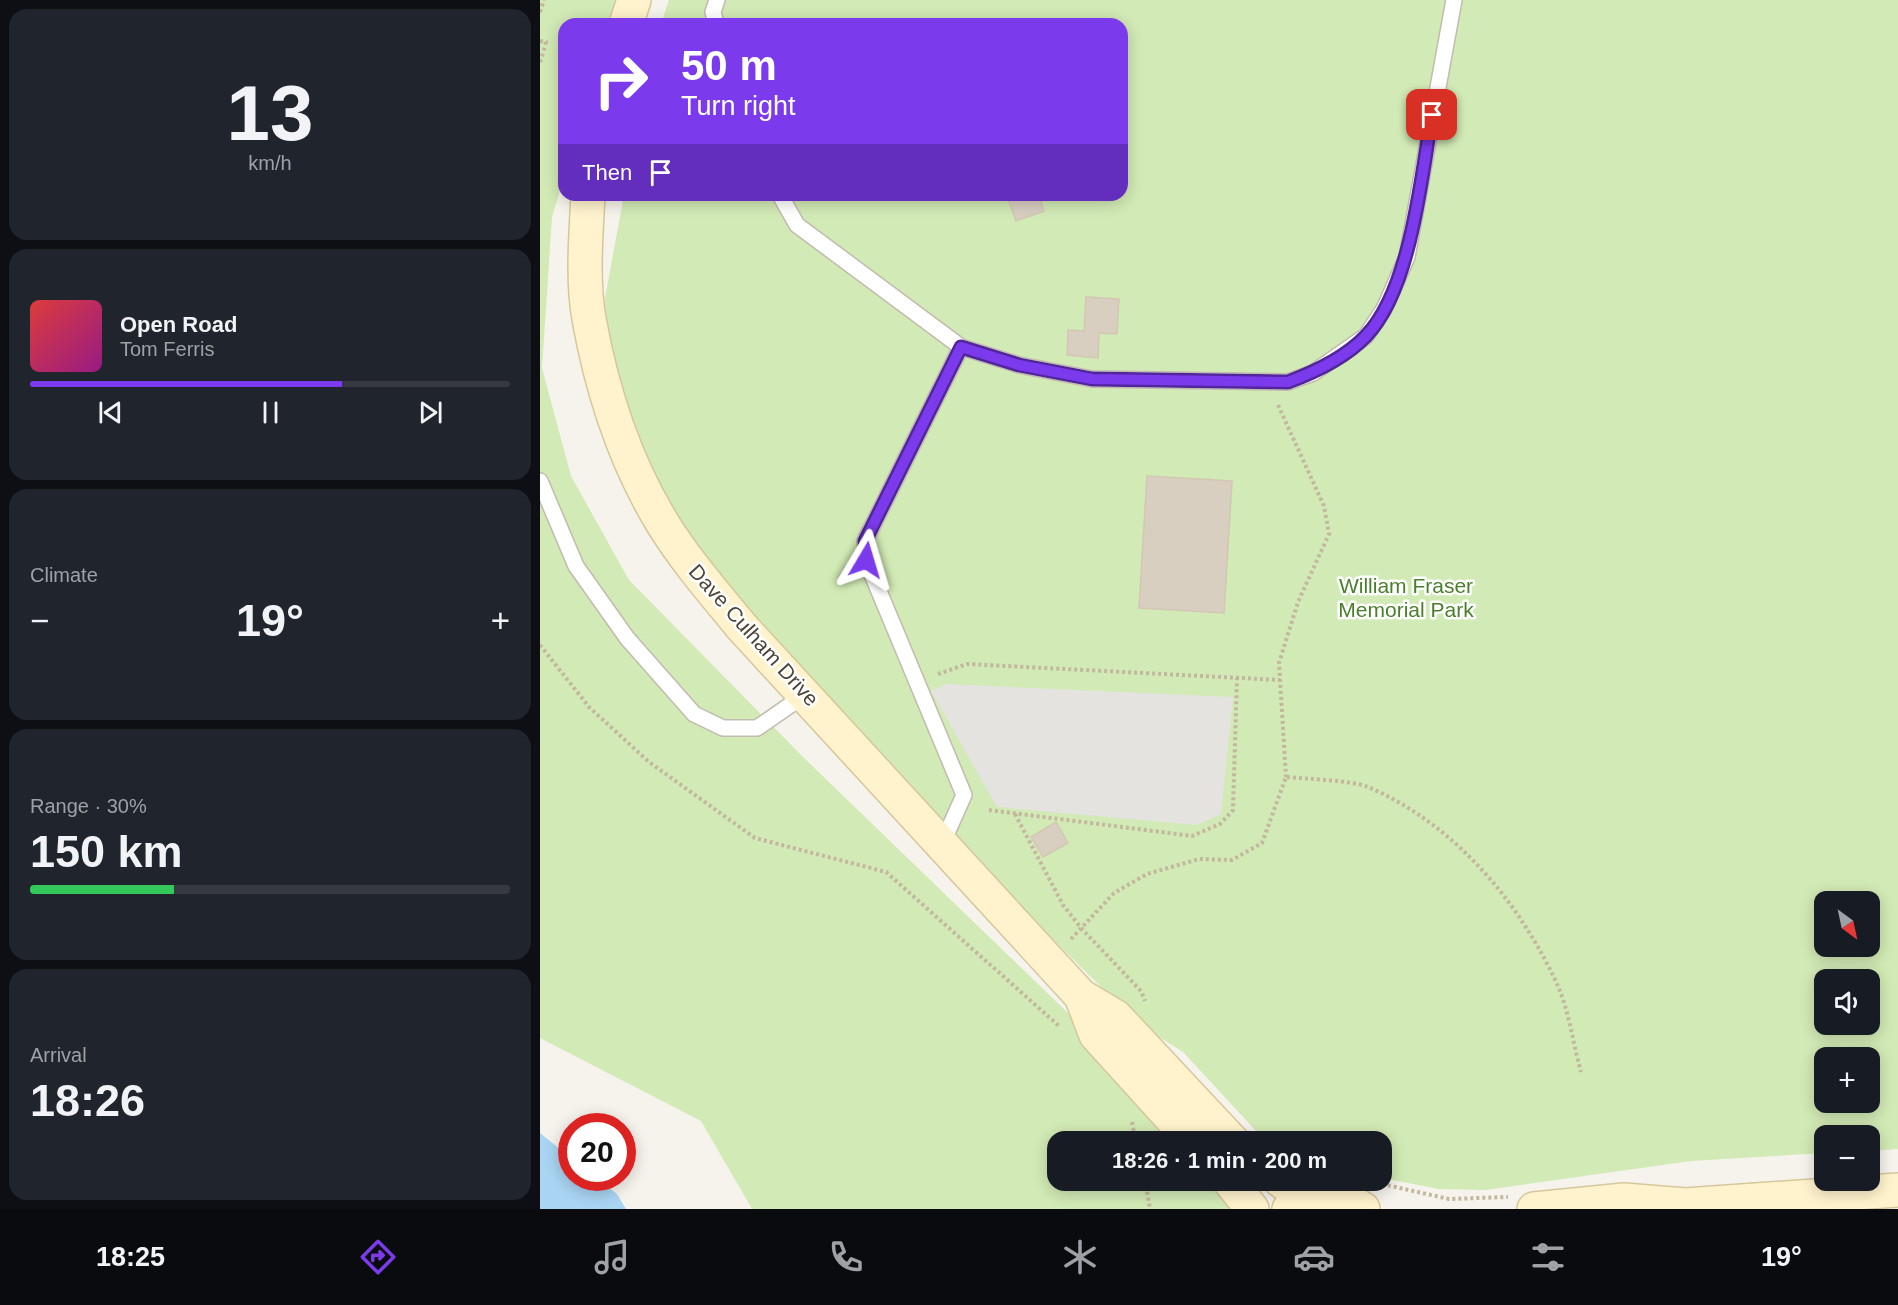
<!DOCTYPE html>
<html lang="en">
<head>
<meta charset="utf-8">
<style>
  body { margin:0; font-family:Helvetica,sans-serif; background:#20242c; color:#f1f3f6; height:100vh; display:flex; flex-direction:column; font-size:22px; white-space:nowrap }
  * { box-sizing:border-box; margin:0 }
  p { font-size:20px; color:#9ea1a6 }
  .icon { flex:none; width:33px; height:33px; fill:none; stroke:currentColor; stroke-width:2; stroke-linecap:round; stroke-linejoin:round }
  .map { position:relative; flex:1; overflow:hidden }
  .details { display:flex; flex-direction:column; gap:9px; padding:9px; background:#0d0f14; width:540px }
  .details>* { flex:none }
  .hud { position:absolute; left:18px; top:18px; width:570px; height:183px; border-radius:18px; box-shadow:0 3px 15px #0003; background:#7c3aed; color:#fff; overflow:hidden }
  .needle { width:39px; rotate:147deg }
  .tools { position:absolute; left:1274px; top:891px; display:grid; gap:12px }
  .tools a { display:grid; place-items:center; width:66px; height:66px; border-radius:12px; background:#171b24; box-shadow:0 3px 15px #0003; font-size:30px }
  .speed { position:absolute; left:18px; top:1113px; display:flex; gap:12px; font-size:30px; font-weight:700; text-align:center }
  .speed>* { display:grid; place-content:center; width:78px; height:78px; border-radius:50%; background:#171b24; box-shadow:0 3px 15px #0003; line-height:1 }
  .speed .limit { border:9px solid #d22; background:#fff; color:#111 }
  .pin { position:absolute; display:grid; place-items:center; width:51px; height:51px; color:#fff; margin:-26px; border-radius:12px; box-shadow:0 3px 9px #0006 }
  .me { position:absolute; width:66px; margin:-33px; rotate:7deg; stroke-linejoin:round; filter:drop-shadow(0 0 4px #0008) }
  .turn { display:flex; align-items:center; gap:21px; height:126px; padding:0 24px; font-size:27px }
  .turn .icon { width:78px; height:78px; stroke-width:2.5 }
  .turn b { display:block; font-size:42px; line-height:51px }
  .then { display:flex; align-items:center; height:57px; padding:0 24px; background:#0003; gap:12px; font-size:22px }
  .big { font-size:45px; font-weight:700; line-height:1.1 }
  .details .tile { flex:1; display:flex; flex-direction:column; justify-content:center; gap:9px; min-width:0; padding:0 21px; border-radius:18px; background:#20242c }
  .details .dial { align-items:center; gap:0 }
  .dial b { font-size:78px; line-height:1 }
  .song { display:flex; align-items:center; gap:18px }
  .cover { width:72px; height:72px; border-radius:9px; background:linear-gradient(135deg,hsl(0 70% 55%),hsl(310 70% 35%)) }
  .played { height:6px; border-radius:3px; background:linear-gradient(90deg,#7c3aed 65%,#363941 65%) }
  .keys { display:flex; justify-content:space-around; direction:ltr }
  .heat { display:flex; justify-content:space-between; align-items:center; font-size:33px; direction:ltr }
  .charge { height:9px; border-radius:4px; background:linear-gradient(90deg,#34c759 30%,#363941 0) }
  .trip { position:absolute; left:507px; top:1131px; width:345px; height:60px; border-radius:18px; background:#171b24; box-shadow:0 3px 15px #0003; font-weight:700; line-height:60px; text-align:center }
  .menu { display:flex; height:96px; justify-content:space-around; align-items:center; background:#090b0e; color:#9ea1a6 }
  .menu .icon { width:42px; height:42px }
  .menu .active { color:#7c3aed }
  .menu b { font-size:27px; color:#f1f3f6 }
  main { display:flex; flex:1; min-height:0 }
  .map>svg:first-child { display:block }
  .green { fill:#d2eab5; fill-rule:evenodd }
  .parking { fill:#e5e3e0 }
  .water { fill:#a9d4f2 }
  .building { fill:#d8cfc1; stroke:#d3c7b4; stroke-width:1.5 }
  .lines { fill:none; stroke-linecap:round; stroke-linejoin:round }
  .service-casing { stroke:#c2bbae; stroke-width:18 }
  .secondary-casing { stroke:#d6c79b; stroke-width:36 }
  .path { stroke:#c4b79f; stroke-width:4; stroke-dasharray:3 3; stroke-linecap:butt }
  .service { stroke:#fff; stroke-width:15 }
  .secondary { stroke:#fff3cd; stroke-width:33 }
  .route-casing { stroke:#51269a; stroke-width:15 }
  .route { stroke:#7c3aed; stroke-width:10 }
  .labels { text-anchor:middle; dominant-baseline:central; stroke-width:5; stroke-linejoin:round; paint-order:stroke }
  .park-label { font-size:21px; fill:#4a7f2a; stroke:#fff }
  .street-label { font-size:21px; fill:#4b4439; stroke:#fff }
</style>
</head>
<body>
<main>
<section class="details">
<div class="tile dial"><b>13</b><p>km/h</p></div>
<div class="tile">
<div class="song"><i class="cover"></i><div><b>Open Road</b><p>Tom Ferris</p></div></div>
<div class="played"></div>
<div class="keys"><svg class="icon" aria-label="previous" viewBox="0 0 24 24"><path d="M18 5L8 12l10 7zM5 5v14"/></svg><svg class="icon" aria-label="pause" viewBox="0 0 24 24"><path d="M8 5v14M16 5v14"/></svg><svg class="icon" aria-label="next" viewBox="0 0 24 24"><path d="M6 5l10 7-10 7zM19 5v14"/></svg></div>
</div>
<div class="tile"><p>Climate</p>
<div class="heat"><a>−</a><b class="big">19°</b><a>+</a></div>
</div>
<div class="tile"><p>Range · 30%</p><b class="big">150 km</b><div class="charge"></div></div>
<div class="tile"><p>Arrival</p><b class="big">18:26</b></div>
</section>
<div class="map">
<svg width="1358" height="1209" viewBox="0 0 1358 1209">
  <rect width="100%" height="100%" fill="#f6f3ec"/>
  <g class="green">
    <polygon points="0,0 75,0 68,24 24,24 24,177 12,217 2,368 31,476 89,580 263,757 527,1012 642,1141 518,1142 518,1180 676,1181 698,1209 212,1209 161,1121 0,1038"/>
    <path d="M129,0h1229v1149l-29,2v-15h-45v17l-133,8 -205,29 -47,-1 -57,-11v-36l-110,-1 -14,-8 -75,-81 -46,-29 -380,-379 -148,-217 -4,-129 19,-103h498v-171h-461zM1284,902h45v44h-45zM1284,980h45v44h-45zM1284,1058h45v44h-45z"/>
  </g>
  <polygon class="parking" points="407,684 693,697 681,814 657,825 457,807 391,691"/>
  <polygon class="water" points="0,1133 31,1158 32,1178 56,1178 77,1194 86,1209 0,1209"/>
  <g class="building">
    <polygon points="480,195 499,195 504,211 476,221 468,199"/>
    <polygon points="546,297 579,299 577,334 559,333 558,358 527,355 528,330 544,331"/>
    <polygon points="607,476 692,481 684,613 599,608"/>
    <polygon points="516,822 528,843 503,857 491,837"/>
  </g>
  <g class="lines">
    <defs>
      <g id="service">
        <polyline points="176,24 173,12 177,0"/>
        <polyline points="240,195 257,225 421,347 479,365 552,379 748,382 773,373 826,336 844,309 867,257 914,0"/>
        <polyline points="0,481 36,566 87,638 154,714 183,728 217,728 266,694"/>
        <polyline points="402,844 424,795 326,560 325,541 421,347"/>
      </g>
      <g id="secondary">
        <polyline points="86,24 94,0"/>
        <path d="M48,195c-2,40 -6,84 1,124 13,72 36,143 74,205 23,37 51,69 78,102l340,370 35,21 117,125"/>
        <polyline points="541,996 556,1035 653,1142"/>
        <polyline points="689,1180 712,1209"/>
        <polyline points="740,1180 767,1200"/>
        <path d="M749,1209c22,-16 53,-15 74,0"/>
        <polyline points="994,1209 1084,1200 1145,1205 1358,1190"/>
      </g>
    </defs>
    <use href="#service" class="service-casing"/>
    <use href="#secondary" class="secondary-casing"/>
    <g class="path">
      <polyline points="0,12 4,0"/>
      <polyline points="0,41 6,42 0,63"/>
      <polyline points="738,405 784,506 789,534 758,602 739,663 746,777"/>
      <polyline points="0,645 49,707 109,762 215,838 346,872 519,1026"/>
      <polyline points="398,674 427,664 740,680"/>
      <polyline points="449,810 652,836 680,824 693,810 697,678"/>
      <polyline points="475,814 523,905 541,928 601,991 605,1001"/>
      <path d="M531,939l43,-46 33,-19 52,-15 33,1 30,-17 24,-66c21,2 64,3 82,10 85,36 151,114 189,197 12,26 16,60 24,88"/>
      <polyline points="592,1122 596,1142"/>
      <polyline points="605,1180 610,1209"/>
      <polyline points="842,1184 909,1199 968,1197"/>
    </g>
    <use href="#service" class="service"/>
    <use href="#secondary" class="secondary"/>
  </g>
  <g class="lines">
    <defs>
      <path id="route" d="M326,560l-1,-19 96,-194 58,18 73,14 196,3c27,-10 58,-25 78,-46 45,-47 55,-158 66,-221"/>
    </defs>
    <use href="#route" class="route-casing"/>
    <use href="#route" class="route"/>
  </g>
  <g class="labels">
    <g class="park-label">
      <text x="866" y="585">William Fraser<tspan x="866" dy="24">Memorial Park</tspan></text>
    </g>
    <g class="street-label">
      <text transform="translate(214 635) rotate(48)">Dave Culham Drive</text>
    </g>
  </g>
</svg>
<div class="tools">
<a><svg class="needle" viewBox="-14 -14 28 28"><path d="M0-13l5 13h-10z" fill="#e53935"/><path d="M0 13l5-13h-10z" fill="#9ea1a6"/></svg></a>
<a><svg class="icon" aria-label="sound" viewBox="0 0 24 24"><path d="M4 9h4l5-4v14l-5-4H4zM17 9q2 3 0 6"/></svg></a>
<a>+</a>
<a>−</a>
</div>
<div class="speed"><div class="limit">20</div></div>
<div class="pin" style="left:892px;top:115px;background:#d93025"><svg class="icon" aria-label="arrive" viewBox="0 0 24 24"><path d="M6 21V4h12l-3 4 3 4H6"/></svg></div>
<svg class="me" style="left:326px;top:560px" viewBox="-20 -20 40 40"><path d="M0-17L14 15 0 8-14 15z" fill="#7c3aed" stroke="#fff" stroke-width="4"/></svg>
<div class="trip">18:26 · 1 min · 200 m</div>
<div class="hud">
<div class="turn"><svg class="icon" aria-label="right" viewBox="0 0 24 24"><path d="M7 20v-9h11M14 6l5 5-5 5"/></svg><div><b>50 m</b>Turn right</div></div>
<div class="then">Then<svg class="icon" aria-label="arrive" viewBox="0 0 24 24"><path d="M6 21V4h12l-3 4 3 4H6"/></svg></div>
</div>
</div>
</main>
<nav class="menu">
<b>18:25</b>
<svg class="icon active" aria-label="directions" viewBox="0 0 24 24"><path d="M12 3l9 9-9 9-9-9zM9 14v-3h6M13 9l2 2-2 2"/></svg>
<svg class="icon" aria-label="music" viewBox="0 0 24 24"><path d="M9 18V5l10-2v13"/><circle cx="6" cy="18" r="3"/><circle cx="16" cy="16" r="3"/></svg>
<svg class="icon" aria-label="phone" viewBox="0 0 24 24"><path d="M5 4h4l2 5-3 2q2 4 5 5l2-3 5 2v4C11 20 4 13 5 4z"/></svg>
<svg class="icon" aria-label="climate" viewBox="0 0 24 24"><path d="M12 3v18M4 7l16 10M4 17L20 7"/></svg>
<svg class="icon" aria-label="car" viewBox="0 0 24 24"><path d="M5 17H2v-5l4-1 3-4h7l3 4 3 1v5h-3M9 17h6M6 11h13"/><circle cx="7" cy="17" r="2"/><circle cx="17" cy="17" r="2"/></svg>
<svg class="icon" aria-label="filters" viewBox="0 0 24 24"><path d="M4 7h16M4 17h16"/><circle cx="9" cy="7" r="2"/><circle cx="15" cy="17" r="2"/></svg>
<b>19°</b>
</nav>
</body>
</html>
